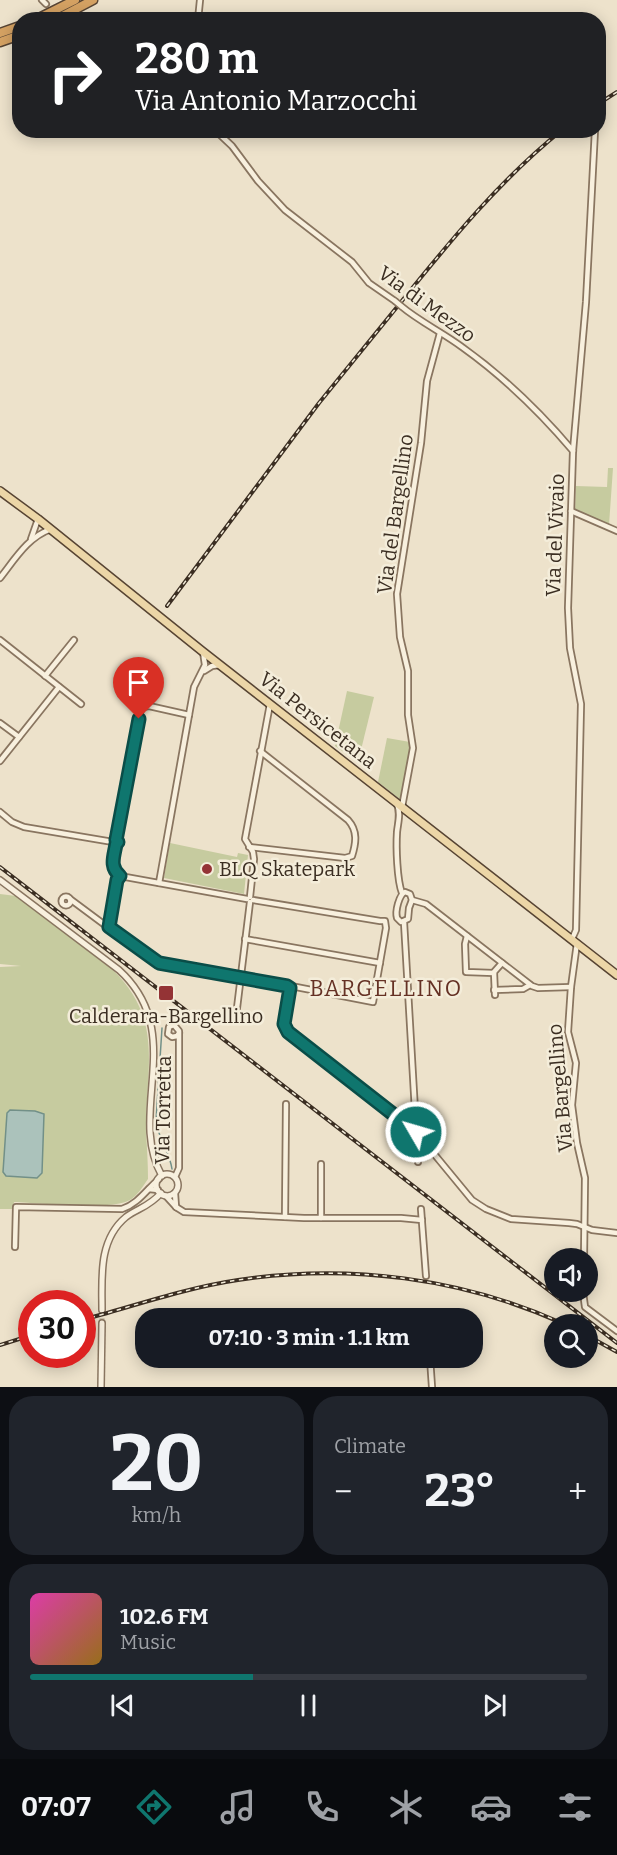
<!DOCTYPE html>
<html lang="en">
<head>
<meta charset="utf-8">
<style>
  body { margin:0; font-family:Bitter,serif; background:#20242c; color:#f1f3f6; height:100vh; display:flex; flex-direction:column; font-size:22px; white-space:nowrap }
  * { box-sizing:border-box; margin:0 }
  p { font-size:20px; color:#9ea1a6 }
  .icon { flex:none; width:33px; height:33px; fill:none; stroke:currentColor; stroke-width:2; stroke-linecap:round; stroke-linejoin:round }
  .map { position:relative; height:1387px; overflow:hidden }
  .panel { display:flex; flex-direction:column; gap:9px; padding:9px; background:#0d0f14; flex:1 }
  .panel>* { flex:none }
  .guide { position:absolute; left:12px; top:12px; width:594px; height:126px; border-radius:24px; box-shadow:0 3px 15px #0003; background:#202124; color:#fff; overflow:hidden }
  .buttons { position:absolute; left:544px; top:1248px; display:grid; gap:12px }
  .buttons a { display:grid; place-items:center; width:54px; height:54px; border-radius:50%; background:#171b24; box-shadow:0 3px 15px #0003; font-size:30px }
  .speed { position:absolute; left:18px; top:1290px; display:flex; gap:12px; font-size:30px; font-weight:700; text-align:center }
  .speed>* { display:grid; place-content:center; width:78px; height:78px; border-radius:50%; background:#171b24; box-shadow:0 3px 15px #0003; line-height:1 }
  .speed .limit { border:9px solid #d22; background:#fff; color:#111 }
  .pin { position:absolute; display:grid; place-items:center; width:51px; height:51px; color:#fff; margin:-62px -26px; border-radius:50% 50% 50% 0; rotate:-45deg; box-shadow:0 0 6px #0007 }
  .pin .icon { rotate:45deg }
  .me { position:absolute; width:66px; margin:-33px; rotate:308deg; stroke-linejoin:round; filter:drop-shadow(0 0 4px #0008) }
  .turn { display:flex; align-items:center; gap:21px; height:126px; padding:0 24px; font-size:27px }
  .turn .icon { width:78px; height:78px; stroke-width:2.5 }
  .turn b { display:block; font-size:42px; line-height:51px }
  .big { font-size:45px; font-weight:700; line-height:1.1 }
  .panel .widget { flex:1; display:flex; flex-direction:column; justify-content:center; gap:9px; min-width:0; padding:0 21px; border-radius:24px; background:#20242c }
  .panel .dial { align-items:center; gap:0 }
  .dial b { font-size:78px; line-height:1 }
  .song { display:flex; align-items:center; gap:18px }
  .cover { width:72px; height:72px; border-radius:9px; background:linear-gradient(135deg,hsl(320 70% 55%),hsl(40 70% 35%)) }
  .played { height:6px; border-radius:3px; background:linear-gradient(90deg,#0f766e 40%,#363941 40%) }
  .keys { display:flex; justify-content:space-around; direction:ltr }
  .heat { display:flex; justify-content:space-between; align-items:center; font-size:33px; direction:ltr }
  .panel .tiles { flex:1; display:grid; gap:9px; grid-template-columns:1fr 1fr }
  .widget:last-child { grid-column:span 2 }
  .trip { position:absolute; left:135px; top:1308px; width:348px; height:60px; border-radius:24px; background:#171b24; box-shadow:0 3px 15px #0003; font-weight:700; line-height:60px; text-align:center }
  .dock { display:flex; height:96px; justify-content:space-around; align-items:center; background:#090b0e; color:#9ea1a6 }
  .dock .icon { width:42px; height:42px }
  .dock .active { color:#0f766e }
  .dock b { font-size:27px; color:#f1f3f6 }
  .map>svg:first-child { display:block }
  .green { fill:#c6cb9f }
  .water { fill:#abc2bb; stroke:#729088; stroke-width:1.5 }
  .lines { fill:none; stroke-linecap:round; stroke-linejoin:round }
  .stream { stroke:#729088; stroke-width:1.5 }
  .tertiary-tunnel { stroke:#c9bea9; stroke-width:5; stroke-dasharray:5 2.5; stroke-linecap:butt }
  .minor-casing { stroke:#897560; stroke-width:8 }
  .tertiary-casing { stroke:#897560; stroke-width:8 }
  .primary-casing { stroke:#574433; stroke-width:10 }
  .motorway-casing { stroke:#574433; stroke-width:11 }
  .minor { stroke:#f8f0de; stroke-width:4.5 }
  .tertiary { stroke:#f8f0de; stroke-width:5 }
  .primary { stroke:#ecd6a7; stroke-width:7 }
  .motorway { stroke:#d5a263; stroke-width:8 }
  .rail-casing { stroke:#3b2e22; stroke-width:4 }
  .rail { stroke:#f4edda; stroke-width:1.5; stroke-dasharray:4.5; stroke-linecap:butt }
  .minor-bridge-casing { stroke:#897560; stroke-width:8; stroke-linecap:butt }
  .minor-bridge { stroke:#f8f0de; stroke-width:4.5 }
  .route-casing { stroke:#0a4d48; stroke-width:15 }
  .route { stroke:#0f766e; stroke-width:10 }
  .poi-dot { fill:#943335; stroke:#f4edda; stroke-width:2 }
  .labels { text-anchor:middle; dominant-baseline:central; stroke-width:5; stroke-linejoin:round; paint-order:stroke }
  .street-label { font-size:20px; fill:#3b2e22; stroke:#f4edda }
  .poi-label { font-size:20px; fill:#3b2e22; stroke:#f4edda; text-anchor:start }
  .quarter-label { font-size:22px; letter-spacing:1.5px; fill:#653124; stroke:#f4edda }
</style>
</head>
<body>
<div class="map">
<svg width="617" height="1387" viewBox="0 0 617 1387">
  <rect width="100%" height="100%" fill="#ede2cb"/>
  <g class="green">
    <polygon points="608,468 613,468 609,525 575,511 576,486 607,487"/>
    <polygon points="347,691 374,697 358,762 335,746"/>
    <polygon points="387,738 410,742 411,755 401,800 378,782"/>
    <polygon points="170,843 237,857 238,853 248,855 244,894 164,878"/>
    <path d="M0,894l16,2 97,74c52,51 32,100 33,162 1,16 2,32 2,47 -5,7 -11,17 -18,21 -20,11 -91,3 -116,2l-1,7h-13v-242l21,-1 -21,-2z"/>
  </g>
  <polygon class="water" points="10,1110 35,1111 44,1114 42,1173 37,1178 6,1176 3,1172 7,1113"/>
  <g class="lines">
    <path class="stream" d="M162,1028l-6,93c2,17 14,32 16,48"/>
    <polyline class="tertiary-tunnel" points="102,1323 102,1310"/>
    <defs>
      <g id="minor">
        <polyline points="42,0 46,4"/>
        <polyline points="198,20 200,0"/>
        <polyline points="215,130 232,146 258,181 285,210 352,262 369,283 395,301"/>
        <path d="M401,306c19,16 41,26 61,41 42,30 78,65 111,104"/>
        <polyline points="571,511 617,531"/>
        <polyline points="31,539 38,519"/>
        <path d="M0,578c15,-19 28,-41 51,-49"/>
        <polyline points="0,640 81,704"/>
        <polyline points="204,671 212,666 220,665"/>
        <polyline points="45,676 74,640"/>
        <polyline points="0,723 19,737"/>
        <polyline points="0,761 59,687"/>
        <path d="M397,804c4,10 1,18 0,28 -1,15 0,48 5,61"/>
        <polyline points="402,807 413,748 408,715 408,671 400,637 397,594 421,443 427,381 440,333"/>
        <polyline points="0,812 12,822 24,827 113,842"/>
        <polyline points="116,840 140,712 143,707 149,706 189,715"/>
        <path d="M116,844c-2,13 -6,22 4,32l127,23"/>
        <path d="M249,847l96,11 7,-2c4,-13 6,-25 -4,-36l-88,-69"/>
        <polyline points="159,883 194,687 205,665 203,652"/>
        <path d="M405,892l5,2 2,6 -3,8 -1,11 -7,3 -4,-4c-2,-7 2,-23 8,-26z"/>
        <circle cx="66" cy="901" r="4.5"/>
        <polyline points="250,897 254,859 253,852 245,839 270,704"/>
        <polyline points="70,899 156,963 287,986"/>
        <polyline points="253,900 380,921 385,921 386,928 373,1002 291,986"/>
        <polyline points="412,900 426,904 532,986 538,988 571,987"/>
        <polyline points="404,922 418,1162"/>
        <polyline points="109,927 117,880 120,876"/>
        <polyline points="467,936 465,944 466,972 494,973"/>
        <polyline points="245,939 380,963"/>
        <polyline points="572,939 576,930 581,704 570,648 568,608 573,451 586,302 595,130"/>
        <polyline points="577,943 571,987 568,1032 576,1063 572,1105 577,1143 585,1178 584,1258"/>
        <polyline points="289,988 284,1024 288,1032 416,1132 472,1200 486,1209 511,1219 569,1223 577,1224 592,1230 617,1233"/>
        <polyline points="494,990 523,989 530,985"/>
        <polyline points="495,995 494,972 502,963"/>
        <polyline points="237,1008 250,902"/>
        <polyline points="175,1177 179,1168 179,1031 174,1025 169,1027 168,1034 172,1037 177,1036 179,1033"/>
        <polyline points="149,1189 158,1190"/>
        <polyline points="166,1196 176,1207 175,1193"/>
        <polyline points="176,1207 184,1212 304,1218 401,1218 422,1220"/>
        <polyline points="421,1209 426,1276"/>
        <polyline points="285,1217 286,1104"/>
        <polyline points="321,1218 321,1164"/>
        <path d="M15,1247l1,-40 106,2c16,-5 25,-20 37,-30"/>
        <polyline points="583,1292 585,1307 617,1331"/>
        <polyline points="430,1358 432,1387"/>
      </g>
      <g id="tertiary">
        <path d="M0,880l119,90c69,63 7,142 43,206"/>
        <circle cx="167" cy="1185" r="11"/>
        <path d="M102,1310c0,-32 -4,-70 24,-93 12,-9 23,-10 35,-24"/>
        <polyline points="101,1387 102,1323"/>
      </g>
      <polyline id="primary" points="0,491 38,519 202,651 617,975"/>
      <g id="motorway">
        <polyline points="35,20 75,0"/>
        <polyline points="55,20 93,0"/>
        <polyline points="0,33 20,26"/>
        <polyline points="0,42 20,35"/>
      </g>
    </defs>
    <use href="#minor" class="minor-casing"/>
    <use href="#tertiary" class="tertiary-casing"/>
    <use href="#primary" class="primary-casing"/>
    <use href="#motorway" class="motorway-casing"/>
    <use href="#minor" class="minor"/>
    <use href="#tertiary" class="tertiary"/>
    <use href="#primary" class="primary"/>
    <use href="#motorway" class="motorway"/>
    <defs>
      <g id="rail">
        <polyline points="598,104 617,92"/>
        <path d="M401,302c50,-62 99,-122 161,-172"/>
        <polyline points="167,606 319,403 397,307"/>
        <polyline points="0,867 617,1343"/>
        <path d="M82,1320c52,-14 103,-32 156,-40 110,-17 225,-2 326,44"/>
        <polyline points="588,1336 617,1352"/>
        <polyline points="0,1345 32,1335"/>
      </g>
    </defs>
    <use href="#rail" class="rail-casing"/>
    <use href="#rail" class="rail"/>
    <defs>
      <polyline id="minor-bridge" points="395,301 401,306"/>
    </defs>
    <use href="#minor-bridge" class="minor-bridge-casing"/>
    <use href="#minor-bridge" class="minor-bridge"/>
  </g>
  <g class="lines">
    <defs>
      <path id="route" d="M139,719l-23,121 2,2 -2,2c-2,13 -7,22 4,32l-3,4 -8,47 50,36 128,23 3,2 -6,36 4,8 128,100"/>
    </defs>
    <use href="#route" class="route-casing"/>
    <use href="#route" class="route"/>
  </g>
  <g class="poi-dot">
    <circle cx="207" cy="869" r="6"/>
    <rect x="158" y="985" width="16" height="16" rx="3"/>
  </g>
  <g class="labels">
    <g class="street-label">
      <text transform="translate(427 304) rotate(36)">Via di Mezzo</text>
      <text transform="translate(395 514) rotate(-82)">Via del Bargellino</text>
      <text transform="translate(555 535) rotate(-88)">Via del Vivaio</text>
      <text transform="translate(318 720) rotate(38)">Via Persicetana</text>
      <text transform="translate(560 1088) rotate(-95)">Via Bargellino</text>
      <text transform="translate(163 1110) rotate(-89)">Via Torretta</text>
    </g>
    <g class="poi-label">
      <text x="219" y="869">BLQ Skatepark</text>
      <text x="166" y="1016" text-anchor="middle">Calderara-Bargellino</text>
    </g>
    <g class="quarter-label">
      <text x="386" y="988">BARGELLINO</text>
    </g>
  </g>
</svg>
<div class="buttons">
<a><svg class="icon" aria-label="sound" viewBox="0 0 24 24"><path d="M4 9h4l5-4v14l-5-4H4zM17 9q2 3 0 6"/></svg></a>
<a><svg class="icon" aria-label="search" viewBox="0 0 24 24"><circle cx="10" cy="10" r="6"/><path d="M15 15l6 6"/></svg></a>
</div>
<div class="speed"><div class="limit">30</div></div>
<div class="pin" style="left:139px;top:719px;background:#d93025"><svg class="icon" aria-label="arrive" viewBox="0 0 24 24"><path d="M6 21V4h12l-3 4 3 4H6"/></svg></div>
<svg class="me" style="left:416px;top:1132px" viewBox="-20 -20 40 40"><circle r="17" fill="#0f766e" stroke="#fff" stroke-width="3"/><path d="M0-11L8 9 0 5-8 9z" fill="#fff"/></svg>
<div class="trip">07:10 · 3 min · 1.1 km</div>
<div class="guide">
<div class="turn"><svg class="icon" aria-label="right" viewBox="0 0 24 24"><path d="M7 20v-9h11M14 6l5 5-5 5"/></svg><div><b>280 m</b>Via Antonio Marzocchi</div></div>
</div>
</div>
<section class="panel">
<div class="tiles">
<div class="widget dial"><b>20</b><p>km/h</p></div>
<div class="widget"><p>Climate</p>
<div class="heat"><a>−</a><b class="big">23°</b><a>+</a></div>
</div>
<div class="widget">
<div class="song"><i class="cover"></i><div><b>102.6 FM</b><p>Music</p></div></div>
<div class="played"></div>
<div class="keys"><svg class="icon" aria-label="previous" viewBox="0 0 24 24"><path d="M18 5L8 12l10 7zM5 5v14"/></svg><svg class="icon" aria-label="pause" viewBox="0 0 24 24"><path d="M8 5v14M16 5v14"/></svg><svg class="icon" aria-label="next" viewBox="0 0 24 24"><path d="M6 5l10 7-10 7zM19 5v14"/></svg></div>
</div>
</div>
</section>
<nav class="dock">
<b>07:07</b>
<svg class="icon active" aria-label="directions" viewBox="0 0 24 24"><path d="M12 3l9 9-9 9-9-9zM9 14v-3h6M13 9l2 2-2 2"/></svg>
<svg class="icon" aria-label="music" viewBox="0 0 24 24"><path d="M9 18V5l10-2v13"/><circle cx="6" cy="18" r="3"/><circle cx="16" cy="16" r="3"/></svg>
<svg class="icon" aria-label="phone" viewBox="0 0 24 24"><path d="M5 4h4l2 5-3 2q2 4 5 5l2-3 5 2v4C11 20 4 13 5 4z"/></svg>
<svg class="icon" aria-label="climate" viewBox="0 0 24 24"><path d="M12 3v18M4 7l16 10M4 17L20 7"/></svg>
<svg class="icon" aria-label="car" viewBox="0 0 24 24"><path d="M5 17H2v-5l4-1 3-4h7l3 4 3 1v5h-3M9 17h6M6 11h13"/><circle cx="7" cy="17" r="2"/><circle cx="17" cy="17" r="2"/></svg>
<svg class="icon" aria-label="filters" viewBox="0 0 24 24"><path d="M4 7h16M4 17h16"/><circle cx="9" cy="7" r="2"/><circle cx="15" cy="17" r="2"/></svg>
</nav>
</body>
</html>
